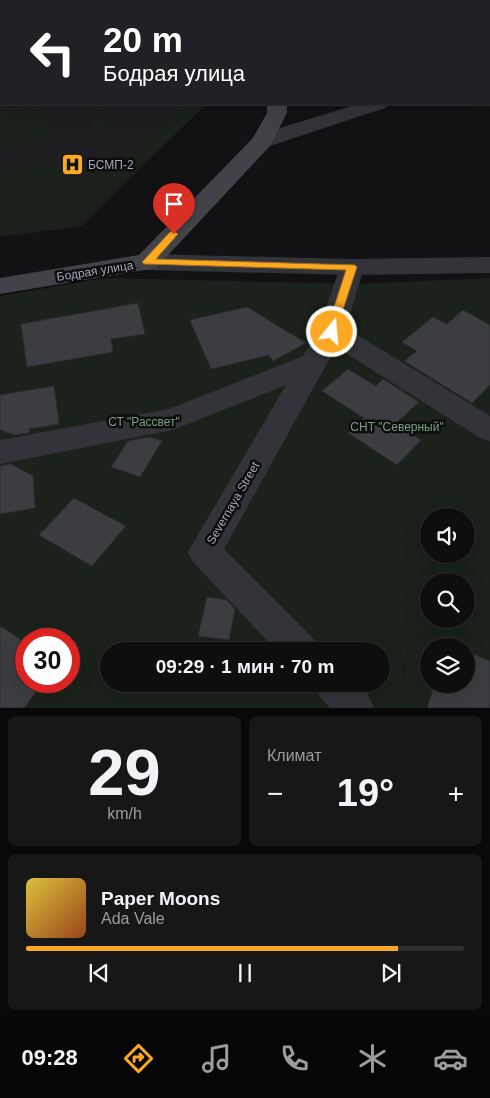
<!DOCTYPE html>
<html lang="ru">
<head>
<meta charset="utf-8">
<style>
  body { margin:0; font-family:Helvetica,sans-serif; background:#171718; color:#f1f3f6; height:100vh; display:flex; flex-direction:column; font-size:19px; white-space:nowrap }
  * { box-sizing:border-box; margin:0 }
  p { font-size:16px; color:#9b9c9e }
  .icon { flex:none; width:28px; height:28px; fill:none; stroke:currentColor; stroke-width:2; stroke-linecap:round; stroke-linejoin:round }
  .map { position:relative; height:708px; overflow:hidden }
  .details { display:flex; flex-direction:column; gap:8px; padding:8px; background:#080808; flex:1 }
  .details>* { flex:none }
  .hud { position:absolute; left:0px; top:0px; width:490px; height:105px; box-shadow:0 5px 20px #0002,0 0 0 1px #2e2e2f; background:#202124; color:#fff; overflow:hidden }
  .tools { position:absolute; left:420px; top:508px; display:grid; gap:10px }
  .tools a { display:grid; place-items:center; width:55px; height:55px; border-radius:50%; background:#0e0e0f; box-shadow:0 5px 20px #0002,0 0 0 1px #2e2e2f; font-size:25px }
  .speed { position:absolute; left:15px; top:628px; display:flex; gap:10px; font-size:25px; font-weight:700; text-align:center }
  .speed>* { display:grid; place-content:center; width:65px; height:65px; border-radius:50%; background:#0e0e0f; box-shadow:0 5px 20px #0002,0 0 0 1px #2e2e2f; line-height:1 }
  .speed .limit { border:8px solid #d22; background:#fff; color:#111 }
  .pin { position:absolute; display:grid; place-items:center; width:42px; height:42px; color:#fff; margin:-51px -21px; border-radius:50% 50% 50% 0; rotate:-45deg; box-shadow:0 0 5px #0007 }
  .pin .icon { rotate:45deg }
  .me { position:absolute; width:55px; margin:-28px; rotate:17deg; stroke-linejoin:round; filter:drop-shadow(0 0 4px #0008) }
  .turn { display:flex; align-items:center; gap:18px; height:105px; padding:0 20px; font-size:22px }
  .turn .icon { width:65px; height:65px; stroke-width:2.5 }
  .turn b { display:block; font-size:35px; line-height:42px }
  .big { font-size:38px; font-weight:700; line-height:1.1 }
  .details .card { flex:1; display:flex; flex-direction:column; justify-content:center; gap:8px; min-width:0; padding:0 18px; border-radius:8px; background:#171718 }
  .details .dial { align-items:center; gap:0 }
  .dial b { font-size:65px; line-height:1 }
  .song { display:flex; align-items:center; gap:15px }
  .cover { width:60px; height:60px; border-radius:8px; background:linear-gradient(135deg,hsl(50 70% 55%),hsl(20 70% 35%)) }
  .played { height:5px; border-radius:2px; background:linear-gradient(90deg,#fba923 85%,#2e2e2f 85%) }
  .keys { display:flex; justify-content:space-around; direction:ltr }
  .heat { display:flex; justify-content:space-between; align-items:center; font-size:28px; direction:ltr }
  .details .tiles { flex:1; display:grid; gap:8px; grid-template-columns:1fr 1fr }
  .card:last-child { grid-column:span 2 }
  .trip { position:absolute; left:100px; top:642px; width:290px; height:50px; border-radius:25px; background:#0e0e0f; box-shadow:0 5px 20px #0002,0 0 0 1px #2e2e2f; font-weight:700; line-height:50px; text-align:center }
  .dock { display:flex; height:80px; justify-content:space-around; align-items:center; background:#060606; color:#9b9c9e }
  .dock .icon { width:35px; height:35px }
  .dock .active { color:#fba923 }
  .dock b { font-size:22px; color:#f1f3f6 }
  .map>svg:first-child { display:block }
  .built { fill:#1e1e21 }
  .green { fill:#1a221b; fill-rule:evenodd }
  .building { fill:#3c3d41; stroke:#2c2c30 }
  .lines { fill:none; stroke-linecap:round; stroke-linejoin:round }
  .service { fill:#333439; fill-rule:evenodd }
  .minor { fill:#333439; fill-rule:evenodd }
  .tertiary { fill:#333439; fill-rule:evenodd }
  .secondary { fill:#414349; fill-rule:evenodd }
  .route { fill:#fba923; stroke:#a36e17 }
  .labels { text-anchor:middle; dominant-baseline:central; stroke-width:5; stroke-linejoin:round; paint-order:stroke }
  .poi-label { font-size:12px; fill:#a3a9b5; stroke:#0d0d0f; text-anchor:start }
  .street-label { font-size:12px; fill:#a3a9b5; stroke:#0d0d0f }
  .park-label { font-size:12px; fill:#78a179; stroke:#0d0d0f }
</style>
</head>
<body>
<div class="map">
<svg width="490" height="708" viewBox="0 0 490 708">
  <rect width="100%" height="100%" fill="#121214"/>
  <polygon class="built" points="0,0 164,1 1,1 1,104 205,104 82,226 0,237"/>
  <g class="green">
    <path d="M86,104l17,5 6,-5h5l-18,15 16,5c-5,5 -13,5 -20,3z"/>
    <path d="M186,104h21l-119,112 -11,6 -77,12v-51l4,-1 1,-12c11,-5 45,-12 56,-6 3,2 6,5 9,8l50,-9z"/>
    <polygon points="32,108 42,112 49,132 43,140 0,148 0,113"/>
    <path d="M105,278l250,6 135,-6v430h-490v-412zM429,516h37v38h-37zM429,581h37v38h-37zM26,639h43v42h-43zM429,646h37v38h-37zM109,651h272v33h-272z"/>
  </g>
  <g class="building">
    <polygon points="138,303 145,334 111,339 113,352 27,367 21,324"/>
    <polygon points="247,307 306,343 273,361 269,355 211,369 190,320"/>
    <polygon points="463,310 490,325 490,385 472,403 404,361 417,351 402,342 433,317 447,324"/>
    <polygon points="348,369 376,386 383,379 419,402 395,424 421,440 397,465 348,433 364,418 322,391"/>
    <polygon points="54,386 59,424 29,429 29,433 15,435 0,430 0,395"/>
    <polygon points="149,437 162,441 140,477 111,467 128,441"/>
    <polygon points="11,464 33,476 35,508 0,514 0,466"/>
    <polygon points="74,498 126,526 92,566 39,535"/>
    <polygon points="207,597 227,600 235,609 229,640 198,636"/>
    <polygon points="0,626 26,643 26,681 44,681 24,708 0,708"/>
    <polygon points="466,651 490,661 490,708 427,708 435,684 466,684"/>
  </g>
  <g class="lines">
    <rect class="service" x="0" y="26" width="1" height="8"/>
    <g class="minor">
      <rect x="489" y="62" width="1" height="12"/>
      <polygon points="358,104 388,104 385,108 270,146 262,147 254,146 251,141 254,136"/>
      <polygon points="352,259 361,261 364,267 346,328 490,416 490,441 480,438 336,347 224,549 314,639 319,651 277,651 193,562 188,552 286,385 173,430 0,464 0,440 169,409 303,356 318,331 340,267 343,261"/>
      <polygon points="314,684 357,684 368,695 374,708 330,708 319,696"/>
    </g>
    <polygon class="tertiary" points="147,254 352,259 490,257 490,273 352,275 147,270 138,268 135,262 138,256"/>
    <g class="secondary">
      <polygon points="207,0 225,0 226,1 208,1"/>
      <polygon points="267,104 287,104 287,113 270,146 156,268 0,294 0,278 139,255 253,138 267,113"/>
    </g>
  </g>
  <polygon class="route" points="174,231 178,234 156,259 355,265 357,267 335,334 328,334 326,332 346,270 144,264 142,262 144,260 170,232"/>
  <defs>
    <symbol id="hospital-square" viewBox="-11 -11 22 22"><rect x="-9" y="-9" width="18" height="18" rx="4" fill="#fba923" stroke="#0d0d0f"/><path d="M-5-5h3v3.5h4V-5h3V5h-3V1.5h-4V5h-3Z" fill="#111"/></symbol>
  </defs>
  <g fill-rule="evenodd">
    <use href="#hospital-square" x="60" y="152" width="25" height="25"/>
  </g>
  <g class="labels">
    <g class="poi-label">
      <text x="88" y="165">БСМП-2</text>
    </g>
    <g class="street-label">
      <text transform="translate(95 271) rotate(-9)">Бодрая улица</text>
      <text transform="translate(233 503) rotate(-60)">Severnaya Street</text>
    </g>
    <g class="park-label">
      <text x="144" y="422">СТ "Рассвет"</text>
      <text x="397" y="427">СНТ "Северный"</text>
    </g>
  </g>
</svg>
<div class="tools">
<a><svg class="icon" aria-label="sound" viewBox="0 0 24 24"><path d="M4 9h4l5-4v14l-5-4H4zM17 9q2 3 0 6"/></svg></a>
<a><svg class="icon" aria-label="search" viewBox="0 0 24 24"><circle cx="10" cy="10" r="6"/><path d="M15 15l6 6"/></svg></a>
<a><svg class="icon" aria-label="layers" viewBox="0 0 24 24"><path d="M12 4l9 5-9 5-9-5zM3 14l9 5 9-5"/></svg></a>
</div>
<div class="speed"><div class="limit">30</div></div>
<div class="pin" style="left:174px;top:234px;background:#d93025"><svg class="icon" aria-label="arrive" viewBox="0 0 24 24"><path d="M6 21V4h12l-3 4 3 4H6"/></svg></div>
<svg class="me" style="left:332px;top:332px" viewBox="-20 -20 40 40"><circle r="17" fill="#fba923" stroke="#fff" stroke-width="3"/><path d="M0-11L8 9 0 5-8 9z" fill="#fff"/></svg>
<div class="trip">09:29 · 1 мин · 70 m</div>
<div class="hud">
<div class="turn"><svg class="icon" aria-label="left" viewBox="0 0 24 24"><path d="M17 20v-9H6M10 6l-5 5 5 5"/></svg><div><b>20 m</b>Бодрая улица</div></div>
</div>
</div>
<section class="details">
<div class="tiles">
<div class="card dial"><b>29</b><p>km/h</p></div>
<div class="card"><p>Климат</p>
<div class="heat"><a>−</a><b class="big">19°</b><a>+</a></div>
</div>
<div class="card">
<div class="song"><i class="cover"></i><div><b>Paper Moons</b><p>Ada Vale</p></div></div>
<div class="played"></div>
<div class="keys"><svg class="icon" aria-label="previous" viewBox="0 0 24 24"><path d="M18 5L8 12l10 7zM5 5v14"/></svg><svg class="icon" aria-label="pause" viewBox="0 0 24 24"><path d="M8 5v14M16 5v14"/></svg><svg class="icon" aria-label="next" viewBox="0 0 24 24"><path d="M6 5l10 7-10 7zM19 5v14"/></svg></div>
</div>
</div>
</section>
<nav class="dock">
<b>09:28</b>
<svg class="icon active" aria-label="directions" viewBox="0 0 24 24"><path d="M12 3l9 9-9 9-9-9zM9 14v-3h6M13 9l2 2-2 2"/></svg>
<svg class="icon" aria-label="music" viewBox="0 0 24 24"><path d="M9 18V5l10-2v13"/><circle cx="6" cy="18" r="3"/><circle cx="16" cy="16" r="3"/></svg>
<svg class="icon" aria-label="phone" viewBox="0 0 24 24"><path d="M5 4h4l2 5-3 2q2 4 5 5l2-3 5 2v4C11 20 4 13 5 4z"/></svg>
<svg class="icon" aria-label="climate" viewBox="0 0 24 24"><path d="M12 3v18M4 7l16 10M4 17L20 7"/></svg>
<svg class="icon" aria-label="car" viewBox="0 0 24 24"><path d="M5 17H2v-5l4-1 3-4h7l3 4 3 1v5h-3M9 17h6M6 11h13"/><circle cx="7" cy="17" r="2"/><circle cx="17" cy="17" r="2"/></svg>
</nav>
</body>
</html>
